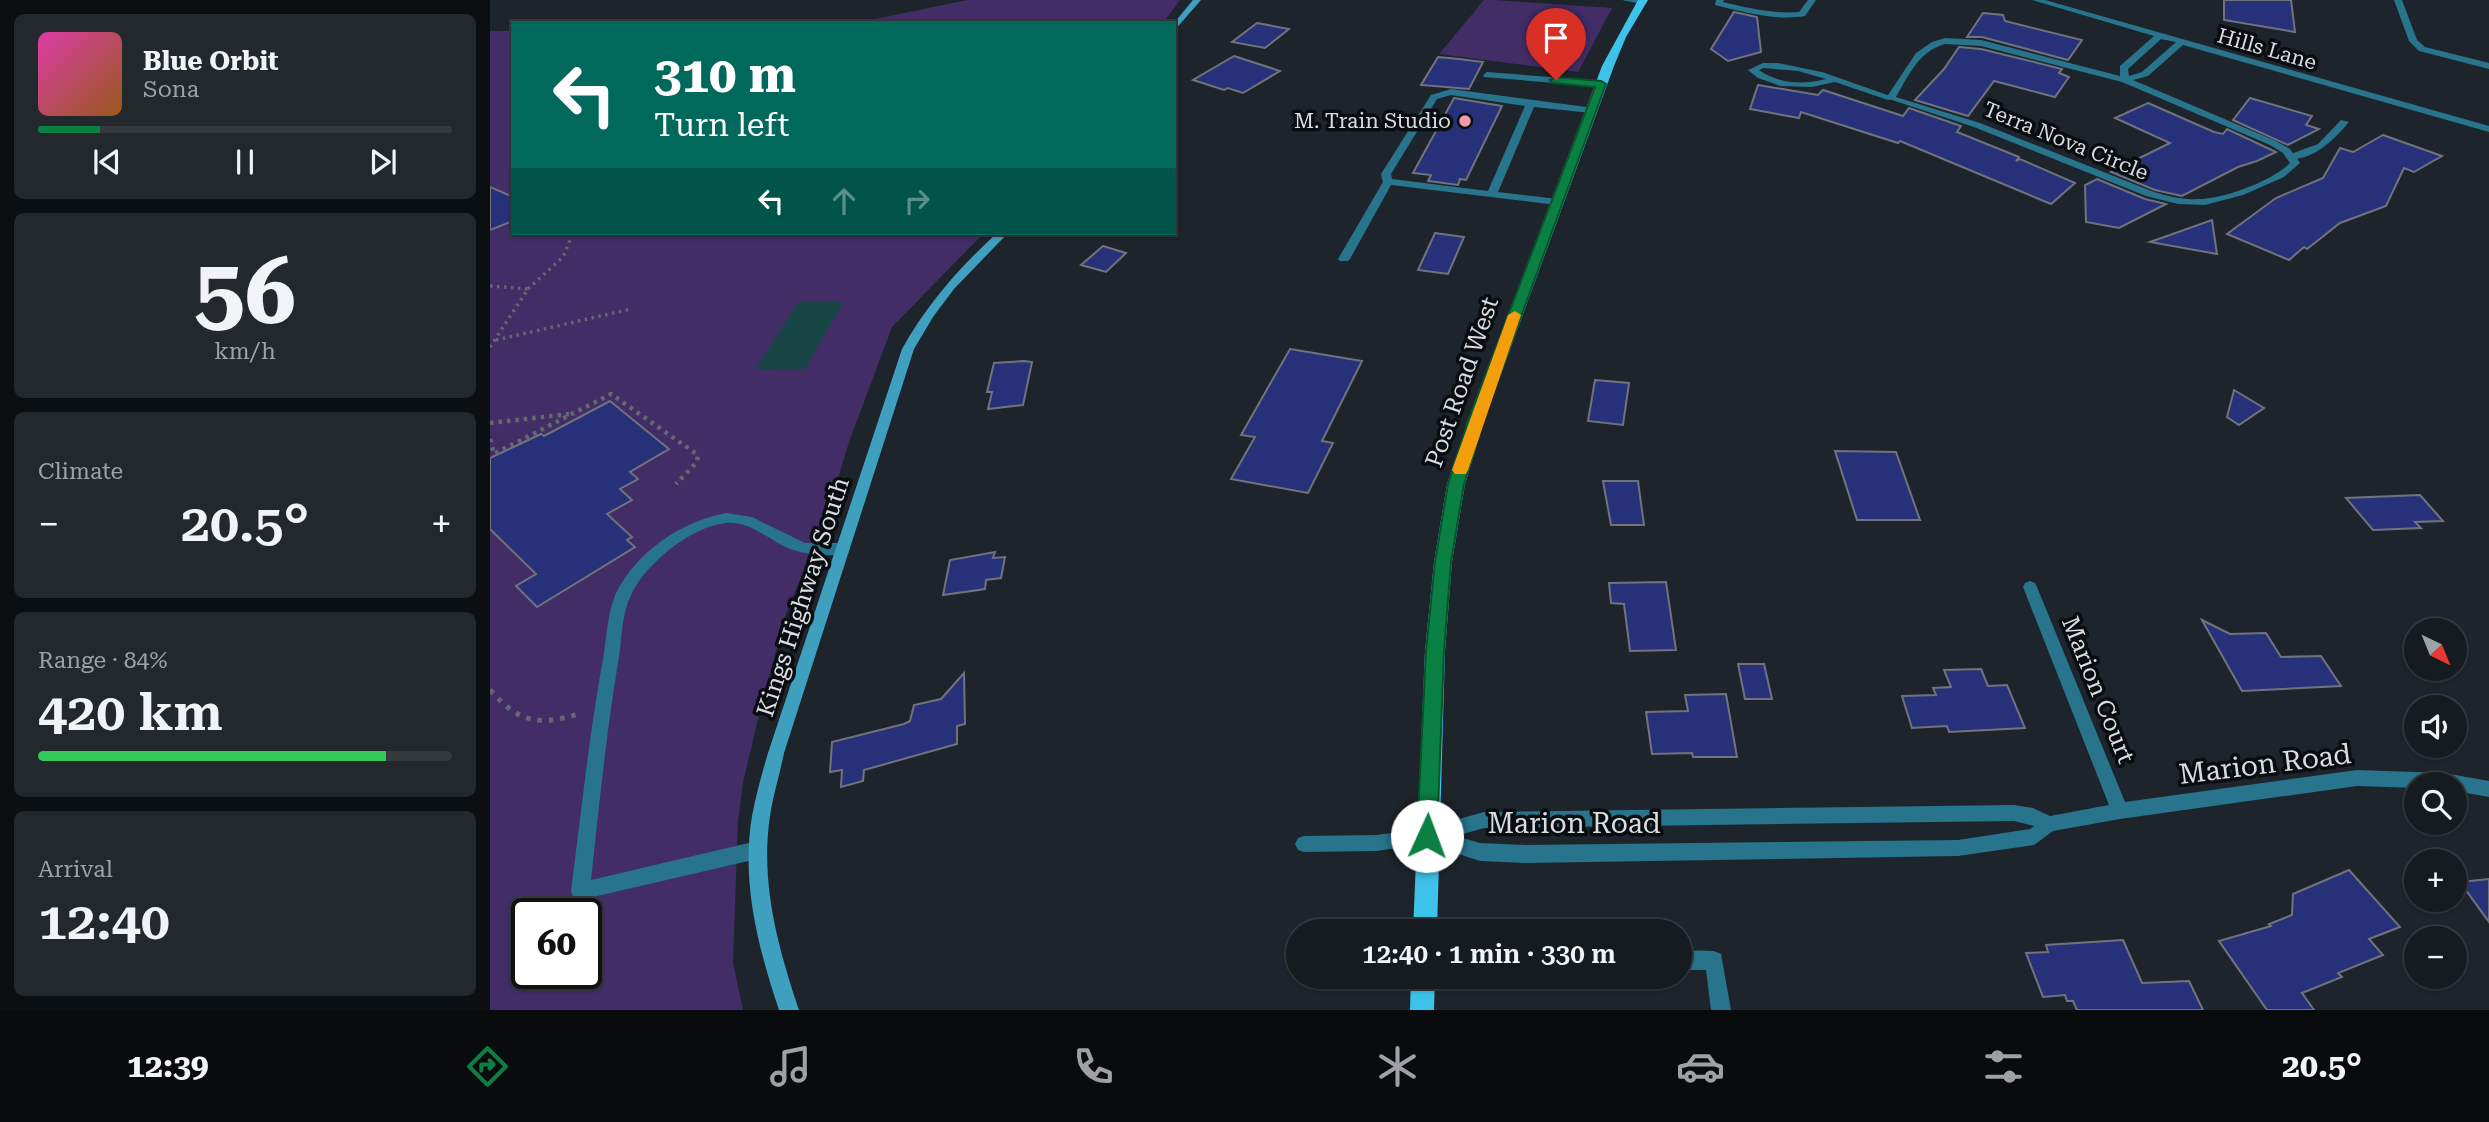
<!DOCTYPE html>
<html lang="en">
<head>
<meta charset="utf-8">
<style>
  body { margin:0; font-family:"Roboto Serif",serif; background:#23282d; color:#f1f3f6; height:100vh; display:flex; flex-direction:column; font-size:26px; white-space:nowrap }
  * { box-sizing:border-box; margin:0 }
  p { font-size:23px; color:#9ea1a5 }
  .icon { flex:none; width:38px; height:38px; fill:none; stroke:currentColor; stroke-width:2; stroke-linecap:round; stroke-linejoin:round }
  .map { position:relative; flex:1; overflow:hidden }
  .panel { display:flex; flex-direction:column; gap:14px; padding:14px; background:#0c0f12; width:490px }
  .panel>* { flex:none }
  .top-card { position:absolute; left:21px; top:21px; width:665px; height:214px; border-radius:0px; box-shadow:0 2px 5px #0004,0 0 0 2px #35393e; background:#00695c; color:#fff; overflow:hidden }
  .needle { width:46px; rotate:137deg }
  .buttons { position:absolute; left:1914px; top:618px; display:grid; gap:14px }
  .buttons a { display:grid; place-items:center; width:63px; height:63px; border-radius:50%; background:#161b20; box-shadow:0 2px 5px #0004,0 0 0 2px #35393e; font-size:35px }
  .speed { position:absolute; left:21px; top:898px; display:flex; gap:14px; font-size:35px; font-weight:700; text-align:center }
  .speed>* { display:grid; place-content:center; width:91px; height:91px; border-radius:50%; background:#161b20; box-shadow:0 2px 5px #0004,0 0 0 2px #35393e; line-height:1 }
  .speed .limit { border:4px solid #111; border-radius:10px; background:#fff; color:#111 }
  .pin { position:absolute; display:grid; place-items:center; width:60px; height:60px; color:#fff; margin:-72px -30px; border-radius:50% 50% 50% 0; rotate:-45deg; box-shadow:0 0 7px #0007 }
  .pin .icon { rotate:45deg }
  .me { position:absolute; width:77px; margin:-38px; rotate:2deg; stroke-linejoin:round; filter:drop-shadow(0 0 5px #0008) }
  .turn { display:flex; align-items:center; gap:24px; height:147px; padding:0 28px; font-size:32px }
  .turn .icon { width:91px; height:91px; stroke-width:2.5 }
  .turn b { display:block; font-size:49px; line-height:60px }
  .lanes { display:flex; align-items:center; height:66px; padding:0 28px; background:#0003; justify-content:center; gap:35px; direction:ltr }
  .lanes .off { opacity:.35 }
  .big { font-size:52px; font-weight:600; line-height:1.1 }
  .panel .card { flex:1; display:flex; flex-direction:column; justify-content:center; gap:10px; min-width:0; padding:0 24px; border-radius:10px; background:#23282d }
  .panel .dial { align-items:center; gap:0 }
  .dial b { font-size:91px; line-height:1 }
  .song { display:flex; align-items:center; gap:21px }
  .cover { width:84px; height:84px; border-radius:10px; background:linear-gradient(135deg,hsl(320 70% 55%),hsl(30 70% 35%)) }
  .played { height:7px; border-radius:4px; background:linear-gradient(90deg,#0b8043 15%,#35393e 15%) }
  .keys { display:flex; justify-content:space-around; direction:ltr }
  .heat { display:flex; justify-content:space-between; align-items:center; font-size:38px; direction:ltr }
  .charge { height:10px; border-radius:5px; background:linear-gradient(90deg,#34c759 84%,#35393e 0) }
  .trip { position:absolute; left:796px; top:919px; width:406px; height:70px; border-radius:35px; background:#161b20; box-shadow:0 2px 5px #0004,0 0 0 2px #35393e; font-weight:600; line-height:70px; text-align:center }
  .dock { display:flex; height:112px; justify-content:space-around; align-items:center; background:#090b0d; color:#9ea1a5 }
  .dock .icon { width:49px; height:49px }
  .dock .selected { color:#0b8043 }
  .dock b { font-size:32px; color:#f1f3f6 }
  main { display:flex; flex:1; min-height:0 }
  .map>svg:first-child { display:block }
  .green { fill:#422d67; fill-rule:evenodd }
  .water { fill:#174546 }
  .building { fill:#273179; stroke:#70737c; stroke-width:2 }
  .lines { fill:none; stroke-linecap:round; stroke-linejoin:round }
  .path-far2 { stroke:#64696f; stroke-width:3.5; stroke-dasharray:2.5 4.5; stroke-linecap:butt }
  .path-far1 { stroke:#64696f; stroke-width:4.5; stroke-dasharray:3.5 5; stroke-linecap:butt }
  .path { stroke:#64696f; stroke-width:5; stroke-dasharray:4.5 7; stroke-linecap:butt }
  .lane { fill:#27748c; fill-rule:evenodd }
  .street { fill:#27748c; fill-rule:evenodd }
  .secondary { fill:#3f9fbe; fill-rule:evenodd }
  .primary { fill:#3dc2ea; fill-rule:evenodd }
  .route { fill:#0b8043; stroke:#07532c; stroke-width:2 }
  .slow { fill:#f59e0b }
  .poi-dot { fill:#f49aa4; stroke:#0a0d10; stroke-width:2.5 }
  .labels { text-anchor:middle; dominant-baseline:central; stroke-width:7; stroke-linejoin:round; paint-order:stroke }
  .far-street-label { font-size:21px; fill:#d9dde2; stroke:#0a0d10 }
  .far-poi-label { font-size:21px; fill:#d9dde2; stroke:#0a0d10; text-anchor:end }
  .street-label { font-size:24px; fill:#d9dde2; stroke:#0a0d10 }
  .near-street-label { font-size:28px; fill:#d9dde2; stroke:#0a0d10 }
</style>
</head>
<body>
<main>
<section class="panel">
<div class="card">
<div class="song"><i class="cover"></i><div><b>Blue Orbit</b><p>Sona</p></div></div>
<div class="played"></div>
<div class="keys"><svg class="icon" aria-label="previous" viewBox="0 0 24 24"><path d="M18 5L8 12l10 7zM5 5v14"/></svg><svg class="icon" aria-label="pause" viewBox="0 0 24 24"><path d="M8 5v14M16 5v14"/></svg><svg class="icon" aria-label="next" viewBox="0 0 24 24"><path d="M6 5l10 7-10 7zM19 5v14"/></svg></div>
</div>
<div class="card dial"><b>56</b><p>km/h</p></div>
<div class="card"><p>Climate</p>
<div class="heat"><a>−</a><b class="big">20.5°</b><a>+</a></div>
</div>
<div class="card"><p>Range · 84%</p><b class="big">420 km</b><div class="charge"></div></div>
<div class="card"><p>Arrival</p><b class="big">12:40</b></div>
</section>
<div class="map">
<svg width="1999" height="1010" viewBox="0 0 1999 1010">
  <rect width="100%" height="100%" fill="#1e242b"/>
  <g class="green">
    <polygon points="477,0 690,0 673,23 366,23"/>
    <polygon points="994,0 1004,0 1122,8 1088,72 949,54"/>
    <path d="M0,31h23v202h471l-92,94 -43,115 -22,73 -41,99 -28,105 -15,64 -5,38 -5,141 10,48h-253zM37,914h59v59h-59z"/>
  </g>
  <polygon class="water" points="354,301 315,369 265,370 308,302"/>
  <g class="building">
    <polygon points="1734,0 1801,0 1805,32 1734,20"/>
    <polygon points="1244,12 1267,17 1271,52 1238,61 1221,49"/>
    <polygon points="1493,13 1513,15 1515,21 1592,40 1578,60 1492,37 1477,37"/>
    <polygon points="767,23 799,29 775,48 742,42"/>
    <polygon points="1469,47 1491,49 1572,69 1569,73 1579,77 1565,97 1504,81 1478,116 1425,100 1454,69"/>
    <polygon points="744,56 790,71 753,93 738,88 734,90 703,80"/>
    <polygon points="948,57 969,59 993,62 979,89 931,85"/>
    <polygon points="1268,85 1328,95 1333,90 1413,116 1419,108 1471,126 1467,132 1529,157 1526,161 1530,159 1585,183 1561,204 1410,141 1408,143 1311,112 1309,118 1260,109"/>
    <polygon points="964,98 1012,106 976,180 970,179 968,185 938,181 941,175 923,173"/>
    <polygon points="1760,98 1822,116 1816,125 1829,129 1798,145 1743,120"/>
    <polygon points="1658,103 1724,132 1733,134 1737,129 1786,152 1767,161 1748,167 1692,196 1665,190 1621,172 1680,143 1625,118"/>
    <polygon points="1893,135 1952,156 1924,172 1914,168 1896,206 1850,223 1817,249 1814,247 1799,260 1737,234 1786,198 1833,178 1850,148 1863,152"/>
    <polygon points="1607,179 1655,199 1676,204 1629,228 1596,222 1595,185"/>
    <polygon points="0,187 23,197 23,221 0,230"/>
    <polygon points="1722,220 1727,254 1660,242"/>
    <polygon points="945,233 974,237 958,274 928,270"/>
    <polygon points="613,246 636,253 616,272 591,265"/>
    <polygon points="800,349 872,361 832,441 843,443 818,493 741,479 765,437 751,435"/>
    <polygon points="534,361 542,362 533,405 498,409 502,392 497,392 504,363"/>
    <polygon points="1105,380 1139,383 1133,425 1098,421"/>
    <polygon points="1744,390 1774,408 1749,425 1737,417"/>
    <polygon points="120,401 179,449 140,472 148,479 130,489 142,500 117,514 142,537 137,540 145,547 47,607 26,586 46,574 0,529 0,458 51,434 54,436"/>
    <polygon points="1345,451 1406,452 1430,520 1367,520"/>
    <polygon points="1113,481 1148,481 1154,525 1121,525"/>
    <polygon points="1930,495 1953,521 1925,522 1931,528 1883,530 1856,498"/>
    <polygon points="505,552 503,558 515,557 511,578 496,580 495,589 453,595 460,560"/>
    <polygon points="1176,582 1186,650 1140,651 1134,604 1121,603 1119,583"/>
    <polygon points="1712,620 1740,634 1776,633 1791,657 1831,656 1851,686 1752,691"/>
    <polygon points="1248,664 1274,664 1282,699 1255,699"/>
    <polygon points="1491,669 1498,686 1517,685 1535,728 1459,732 1457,726 1422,728 1412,696 1446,695 1443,688 1461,687 1454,670"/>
    <polygon points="474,673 475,724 467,726 467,744 374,770 373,781 351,787 352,770 340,772 342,742 414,724 420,721 424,705 451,699"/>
    <polygon points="1236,694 1247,757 1203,757 1202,753 1162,754 1156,712 1198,711 1195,695"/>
    <polygon points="1859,870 1910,927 1879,939 1893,955 1848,973 1852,977 1812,993 1824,1010 1777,1010 1729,941 1781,926 1779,924 1802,915 1803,894"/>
    <polygon points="1999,879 1999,922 1970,882"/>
    <polygon points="1633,940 1652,983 1699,981 1713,1010 1587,1010 1583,1001 1577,1001 1575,995 1553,997 1536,953 1558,952 1556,945"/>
  </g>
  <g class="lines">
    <g class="path-far2">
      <polyline points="0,286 38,289 0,347"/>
      <polyline points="38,289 73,257 83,233"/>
      <polyline points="6,340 141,309"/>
    </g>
    <g class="path-far1">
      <polyline points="0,423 79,414"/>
      <polyline points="0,439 4,454 121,394 208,455 207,462 186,484"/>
    </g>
    <path class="path" d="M0,690c30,34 50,36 92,23"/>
    <g class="lane">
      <polygon points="1132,0 1154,0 1156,2 1152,4"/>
      <path d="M1226,0h8l-1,2c25,6 50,12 76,10l9,-12h8l-11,16c-30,5 -61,-4 -90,-11z"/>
      <path d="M1273,63h15l44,9 74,26 -8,2 -53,-18 -23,5 -31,-1 -23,-8 -10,-8zM1274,68l34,3 28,8c-23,6 -47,5 -67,-9z"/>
      <polygon points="997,72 1111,81 1116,84 1111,87 994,77 993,75"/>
      <path d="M961,89l143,19 2,2 -5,3 -57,-6 -36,85 59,7 5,3 -5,3 -166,-20 -41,74 -2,2h-8l-2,-2 45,-77 -2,-8 50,-79zM961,95l74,11 -37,85 -96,-12 -1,-5 46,-75z"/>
      <path d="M1851,120l8,2c-15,18 -36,39 -61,37v-4l30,-11z"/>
      <path d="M236,513l26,4 53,26h37l5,2 2,4 -2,4 -5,2c-18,1 -35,0 -52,-6 -21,-9 -40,-28 -64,-26 -34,3 -81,41 -95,72 -10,20 -9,46 -13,68 -12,72 -19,144 -27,217l166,-39 6,3 3,6 -3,6 -6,3 -177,41 -7,-3 -2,-6c10,-78 18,-155 32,-232 4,-22 4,-47 14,-68 22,-41 64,-69 109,-78z"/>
      <polygon points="937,828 943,830 946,836 943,842 887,851 814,852 808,850 805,844 808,838 814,836 887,835"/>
      <polygon points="1190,950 1224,951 1231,954 1241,1010 1221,1010 1216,970 1190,970"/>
    </g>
    <g class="street">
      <path d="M1542,0h13l444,126v6l-306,-87 -35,31 -15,4 143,61 14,8 10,14 -16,14 -41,18 -38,10 -27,-1 -32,-8 -172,-69 -88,-29 30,-45 16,-11 13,-4 36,2 139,36v-10l34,-30zM1671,39l15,3 -34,30 -13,4 -1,-7zM1455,44l36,2 141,36 148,63 13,8 7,10c-18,18 -67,36 -92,36 -15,1 -30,-3 -44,-7l-174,-69 -84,-26c13,-22 23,-46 49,-53z"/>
      <polygon points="1904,0 1912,0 1927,40 1935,47 1999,63 1999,69 1929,51 1919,41"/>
      <path d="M1540,581l5,2 2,4 88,215 232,-32 87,3 45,8v16l-34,-6v-7h-38v4l-60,-2 -237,33 -67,12 -19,14 -76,11 -433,7 -45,-2 -59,-19 -3,-6 3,-6 6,-2 57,-16 530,-7 19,3 17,8 59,-11 -86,-218 2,-4zM1524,821l20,5 -4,3 -72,11 -433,5 -45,-2 -24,-7 28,-8z"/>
    </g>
    <g class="secondary">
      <polygon points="703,0 711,0 684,31 684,23"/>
      <path d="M507,233h11l-54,56 -21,28 -19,32 -130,404c-4,21 -11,42 -14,63 -10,67 8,131 29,194h-20c-21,-63 -38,-128 -27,-194 4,-22 10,-42 16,-63l134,-404c25,-45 57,-81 95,-116z"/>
    </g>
    <g class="primary">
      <polygon points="1148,0 1158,0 1136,37 1124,66 995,418 975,484 962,562 955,651 947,931 923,931 935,651 944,562 957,484 979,418 1112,66"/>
      <polygon points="921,976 945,976 944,1010 920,1010"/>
    </g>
  </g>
  <polygon class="route" points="1066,77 1111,81 1116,84 994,418 974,484 961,562 954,651 947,836 944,842 937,845 930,842 927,836 936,651 945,562 958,484 979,418 1105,87 1062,83 1060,80"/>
  <polygon class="slow" points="1025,311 1031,315 978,470 976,474 965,474 962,470 1018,315"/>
  <circle class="poi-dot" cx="975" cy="121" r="7"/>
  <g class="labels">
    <g class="far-street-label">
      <text transform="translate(1777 49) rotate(16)">Hills Lane</text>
      <text transform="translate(1576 141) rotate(22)">Terra Nova Circle</text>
    </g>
    <g class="far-poi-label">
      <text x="961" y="121">M. Train Studio</text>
    </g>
    <g class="street-label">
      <text transform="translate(972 382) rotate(-71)">Post Road West</text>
      <text transform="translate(313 597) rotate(-72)">Kings Highway South</text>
      <text transform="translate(1608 690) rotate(68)">Marion Court</text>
    </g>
    <g class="near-street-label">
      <text transform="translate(1775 764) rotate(-7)">Marion Road</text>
      <text x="1084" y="823">Marion Road</text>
    </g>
  </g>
</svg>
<div class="buttons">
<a><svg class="needle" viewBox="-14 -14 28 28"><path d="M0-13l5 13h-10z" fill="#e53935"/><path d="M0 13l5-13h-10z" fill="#9ea1a5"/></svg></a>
<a><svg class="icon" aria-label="sound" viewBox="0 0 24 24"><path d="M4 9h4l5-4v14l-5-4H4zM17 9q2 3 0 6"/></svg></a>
<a><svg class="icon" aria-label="search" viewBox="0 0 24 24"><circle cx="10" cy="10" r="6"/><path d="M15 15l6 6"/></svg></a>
<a>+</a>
<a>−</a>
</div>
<div class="speed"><div class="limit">60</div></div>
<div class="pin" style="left:1066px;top:80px;background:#d93025"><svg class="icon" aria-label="arrive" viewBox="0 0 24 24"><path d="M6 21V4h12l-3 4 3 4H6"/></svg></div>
<svg class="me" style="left:937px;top:836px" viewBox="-20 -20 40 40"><circle r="19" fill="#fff"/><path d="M0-13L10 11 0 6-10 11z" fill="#0b8043"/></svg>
<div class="trip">12:40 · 1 min · 330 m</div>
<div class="top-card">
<div class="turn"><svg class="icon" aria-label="left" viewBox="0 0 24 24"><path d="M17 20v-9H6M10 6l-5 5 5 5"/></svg><div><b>310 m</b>Turn left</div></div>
<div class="lanes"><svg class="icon" aria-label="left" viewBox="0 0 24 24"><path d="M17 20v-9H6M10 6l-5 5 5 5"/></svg><svg class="icon off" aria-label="ahead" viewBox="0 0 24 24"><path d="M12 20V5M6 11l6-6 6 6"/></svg><svg class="icon off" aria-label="right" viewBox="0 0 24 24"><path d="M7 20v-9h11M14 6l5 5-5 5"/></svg></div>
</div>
</div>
</main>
<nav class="dock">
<b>12:39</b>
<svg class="icon selected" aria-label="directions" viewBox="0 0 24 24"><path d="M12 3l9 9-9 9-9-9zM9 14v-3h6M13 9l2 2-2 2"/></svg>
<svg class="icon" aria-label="music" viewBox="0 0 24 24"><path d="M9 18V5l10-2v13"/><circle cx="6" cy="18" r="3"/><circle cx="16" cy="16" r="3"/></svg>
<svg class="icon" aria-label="phone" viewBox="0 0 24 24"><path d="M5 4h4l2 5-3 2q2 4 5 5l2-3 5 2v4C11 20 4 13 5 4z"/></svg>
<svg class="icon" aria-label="climate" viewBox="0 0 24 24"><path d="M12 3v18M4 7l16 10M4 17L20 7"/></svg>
<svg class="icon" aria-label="car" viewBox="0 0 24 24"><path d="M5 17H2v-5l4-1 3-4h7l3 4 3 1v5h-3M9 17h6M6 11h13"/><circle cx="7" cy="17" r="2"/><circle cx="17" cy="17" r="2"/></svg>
<svg class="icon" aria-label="filters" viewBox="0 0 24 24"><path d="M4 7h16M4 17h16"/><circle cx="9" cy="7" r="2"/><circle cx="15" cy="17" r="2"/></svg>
<b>20.5°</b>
</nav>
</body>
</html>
